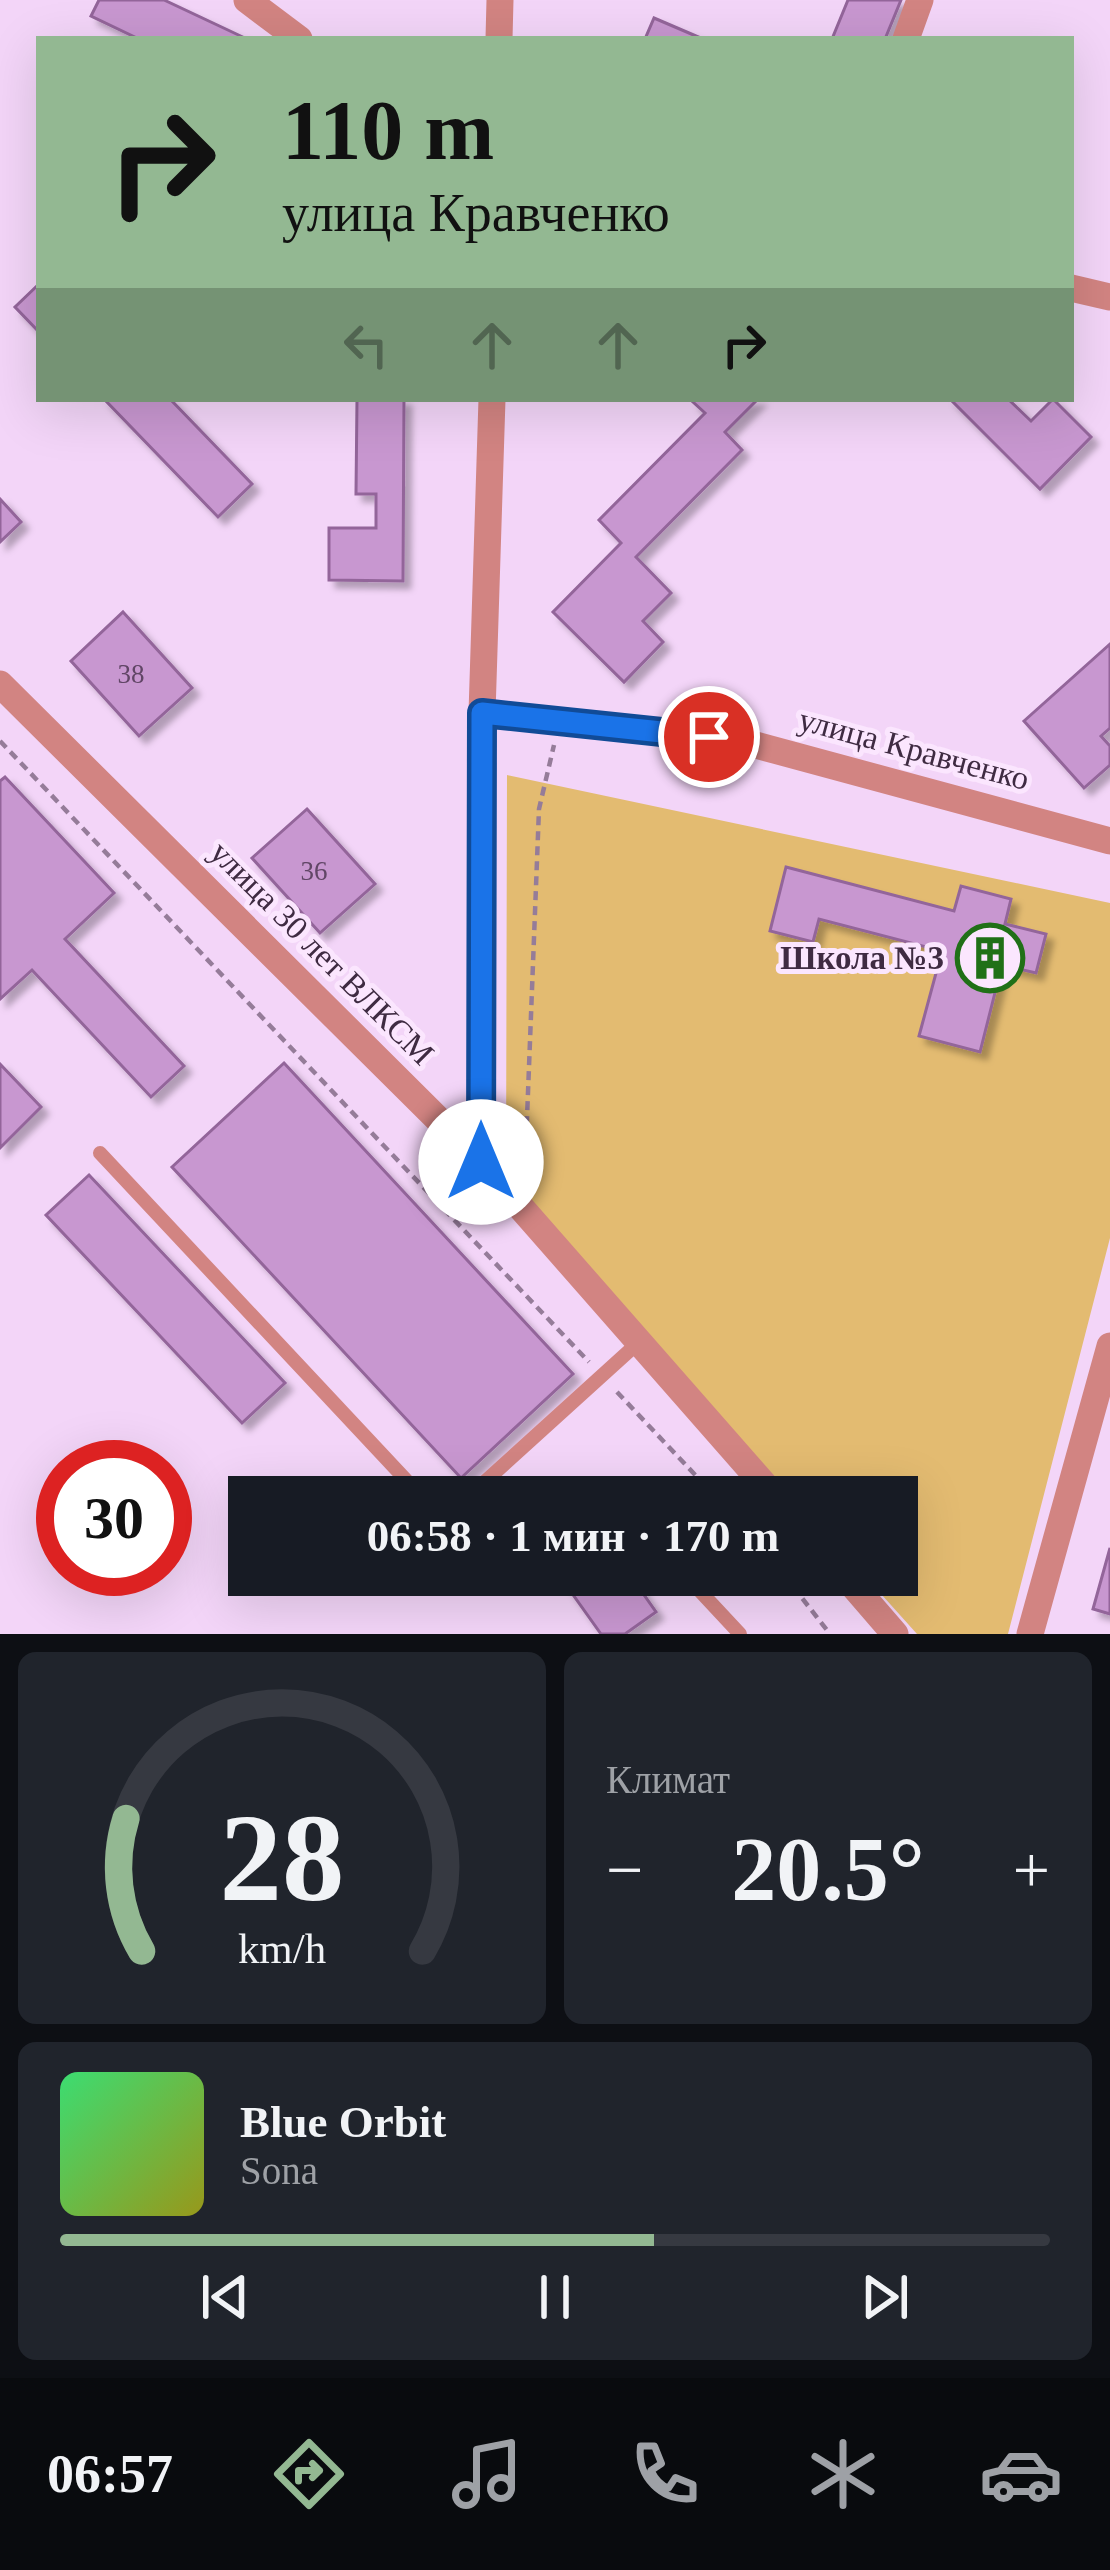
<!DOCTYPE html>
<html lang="ru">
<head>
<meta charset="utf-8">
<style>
  body { margin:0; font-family:"Times New Roman",serif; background:#20242c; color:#f1f3f6; height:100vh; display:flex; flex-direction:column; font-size:45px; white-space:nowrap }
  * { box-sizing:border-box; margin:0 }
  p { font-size:39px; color:#9ea1a6 }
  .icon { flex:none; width:66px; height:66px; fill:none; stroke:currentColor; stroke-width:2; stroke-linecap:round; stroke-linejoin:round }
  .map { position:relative; height:1634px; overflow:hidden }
  .drawer { display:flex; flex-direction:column; gap:18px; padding:18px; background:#0d0f14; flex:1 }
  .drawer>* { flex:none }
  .banner { position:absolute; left:36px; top:36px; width:1038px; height:366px; border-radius:0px; box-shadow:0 12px 48px #0002; background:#93b892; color:#111; overflow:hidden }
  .speed { position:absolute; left:36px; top:1440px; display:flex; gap:24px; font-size:60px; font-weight:700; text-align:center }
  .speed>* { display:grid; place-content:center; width:156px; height:156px; border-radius:50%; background:#171b24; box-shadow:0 12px 48px #0002; line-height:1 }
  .speed .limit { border:18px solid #d22; background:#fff; color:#111 }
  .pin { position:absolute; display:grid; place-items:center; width:102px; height:102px; color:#fff; margin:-51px; border:6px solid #fff; border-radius:50%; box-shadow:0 3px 12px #0007 }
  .me { position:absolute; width:132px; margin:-66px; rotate:0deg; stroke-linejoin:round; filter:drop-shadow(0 0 9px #0008) }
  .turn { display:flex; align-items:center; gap:42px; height:252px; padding:0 48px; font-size:54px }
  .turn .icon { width:156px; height:156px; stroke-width:2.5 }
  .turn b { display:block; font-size:84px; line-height:102px }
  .lanes { display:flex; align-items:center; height:114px; padding:0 48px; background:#0003; justify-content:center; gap:60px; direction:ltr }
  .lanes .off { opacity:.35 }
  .big { font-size:90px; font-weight:700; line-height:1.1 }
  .drawer .widget { flex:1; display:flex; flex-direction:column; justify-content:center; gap:18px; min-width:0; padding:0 42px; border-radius:18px; background:#20242c }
  .drawer .dial { align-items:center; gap:0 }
  .dial svg { height:312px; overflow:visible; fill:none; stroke:#363941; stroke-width:7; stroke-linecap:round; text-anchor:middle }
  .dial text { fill:#f1f3f6; stroke:none }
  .song { display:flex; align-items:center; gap:36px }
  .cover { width:144px; height:144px; border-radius:18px; background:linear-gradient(135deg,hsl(140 70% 55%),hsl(60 70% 35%)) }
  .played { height:12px; border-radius:6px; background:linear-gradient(90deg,#93b892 60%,#363941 60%) }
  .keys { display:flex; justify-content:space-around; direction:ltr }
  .heat { display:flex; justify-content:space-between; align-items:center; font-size:66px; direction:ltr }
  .drawer .tiles { flex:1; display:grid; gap:18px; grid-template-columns:1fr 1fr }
  .widget:last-child { grid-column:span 2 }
  .trip { position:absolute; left:228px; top:1476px; width:690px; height:120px; border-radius:0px; background:#171b24; box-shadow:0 12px 48px #0002; font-weight:700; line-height:120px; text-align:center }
  .menu { display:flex; height:192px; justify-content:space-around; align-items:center; background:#090b0e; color:#9ea1a6 }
  .menu .icon { width:84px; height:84px }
  .menu .selected { color:#93b892 }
  .menu b { font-size:54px; color:#f1f3f6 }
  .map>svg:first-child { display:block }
  .green { fill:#e3bb71 }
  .building { fill:#c897d0; stroke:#93659a; stroke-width:3; filter:url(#shadow) }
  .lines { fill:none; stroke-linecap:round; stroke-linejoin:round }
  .path { stroke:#957c99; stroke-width:4.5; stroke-dasharray:9 6; stroke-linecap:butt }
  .service { stroke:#d28482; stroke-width:14 }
  .minor { stroke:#d28482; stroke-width:27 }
  .route-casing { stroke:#114b97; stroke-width:30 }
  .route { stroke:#1a73e8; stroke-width:21 }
  .labels { text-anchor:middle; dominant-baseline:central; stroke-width:10; stroke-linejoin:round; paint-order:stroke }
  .number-label { font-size:27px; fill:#614666 }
  .street-label { font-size:33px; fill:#3f2b42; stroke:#fbe6fe }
  .poi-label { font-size:33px; font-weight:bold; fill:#3f2b42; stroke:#fbe6fe; text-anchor:end }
</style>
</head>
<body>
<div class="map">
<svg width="1110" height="1634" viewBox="0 0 1110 1634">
  <defs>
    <filter id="shadow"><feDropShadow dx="7" dy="7" stdDeviation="3" flood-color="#0004"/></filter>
  </defs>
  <rect width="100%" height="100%" fill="#f3d5f8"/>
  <polygon class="green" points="507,775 1110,903 1110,1238 1008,1634 917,1634 864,1575 897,1575 897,1497 793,1497 506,1182"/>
  <g class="building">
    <polygon points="99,0 164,0 247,39 139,39 91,16"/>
    <polygon points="848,0 901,0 885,39 832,39"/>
    <polygon points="654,18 703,39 645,39"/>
    <polygon points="39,284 39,332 15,307"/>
    <polygon points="104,399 170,399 252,484 218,517"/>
    <polygon points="357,399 404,399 403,581 329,580 329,528 376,528 376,494 356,494"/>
    <polygon points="696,399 758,399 725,432 742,450 636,557 671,593 643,621 663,642 624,682 553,612 621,543 599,520 705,413 693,402"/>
    <polygon points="950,399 1008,399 1031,421 1053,399 1091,437 1040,489"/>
    <polygon points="0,499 21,522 0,542"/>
    <polygon points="123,612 192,688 139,736 71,661"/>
    <polygon points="1110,644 1110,728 1101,736 1110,746 1110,765 1084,788 1024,721"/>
    <polygon points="5,777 114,893 65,939 184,1066 151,1097 32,970 0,999 0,781"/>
    <polygon points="307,809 375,884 320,933 252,858"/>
    <polygon points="786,867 954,911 961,886 1011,899 1005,924 1046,934 1036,973 1002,965 980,1052 919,1036 942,951 819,919 813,942 770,931"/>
    <polygon points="284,1063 573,1374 461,1478 172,1167"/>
    <polygon points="0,1064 41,1107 0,1148"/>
    <polygon points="89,1175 285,1383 242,1423 46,1215"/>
    <polygon points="560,1478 574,1497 534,1497"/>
    <polygon points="1110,1548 1110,1614 1093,1609"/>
    <polygon points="559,1575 630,1575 656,1612 625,1634 601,1634"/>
  </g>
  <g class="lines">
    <g class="path">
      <polyline points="0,741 589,1362"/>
      <polyline points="525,1170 539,809 554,745"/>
      <polyline points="617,1392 716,1497"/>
      <polyline points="784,1575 830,1634"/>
    </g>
    <g class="service">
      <polyline points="100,1153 422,1497"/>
      <polyline points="468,1497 639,1342"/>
      <polyline points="685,1575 740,1634"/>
    </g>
    <g class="minor">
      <polyline points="247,0 299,39"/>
      <polyline points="499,39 500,0"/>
      <polyline points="906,39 920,0"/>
      <polyline points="1071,288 1110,297"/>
      <polyline points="0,684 481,1162 775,1497"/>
      <polyline points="482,713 741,741 1110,841"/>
      <polyline points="481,1162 482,713 492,399"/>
      <polyline points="844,1575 895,1634"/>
      <polyline points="1030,1634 1110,1346"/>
    </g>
  </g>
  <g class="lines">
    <defs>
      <polyline id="route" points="481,1162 482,713 709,737"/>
    </defs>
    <use href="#route" class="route-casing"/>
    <use href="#route" class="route"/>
  </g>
  <defs>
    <symbol id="building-ring" viewBox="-11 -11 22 22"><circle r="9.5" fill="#fbe6fe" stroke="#207017" stroke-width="1.5"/><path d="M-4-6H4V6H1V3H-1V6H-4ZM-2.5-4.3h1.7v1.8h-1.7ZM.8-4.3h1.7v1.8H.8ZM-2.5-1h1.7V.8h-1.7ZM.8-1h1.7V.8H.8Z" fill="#207017"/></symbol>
  </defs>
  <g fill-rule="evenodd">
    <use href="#building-ring" x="952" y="920" width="76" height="76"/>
  </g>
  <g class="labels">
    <g class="number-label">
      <text x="131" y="674">38</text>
      <text x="314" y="871">36</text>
    </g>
    <g class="street-label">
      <text transform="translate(914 749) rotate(15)">улица Кравченко</text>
      <text transform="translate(322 953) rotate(45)">улица 30 лет ВЛКСМ</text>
    </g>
    <g class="poi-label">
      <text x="944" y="958">Школа №3</text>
    </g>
  </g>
</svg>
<div class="speed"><div class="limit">30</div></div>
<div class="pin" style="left:709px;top:737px;background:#d93025"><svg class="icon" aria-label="arrive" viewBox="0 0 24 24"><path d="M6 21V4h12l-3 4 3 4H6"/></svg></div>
<svg class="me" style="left:481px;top:1162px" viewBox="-20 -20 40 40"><circle r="19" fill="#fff"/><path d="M0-13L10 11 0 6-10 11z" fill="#1a73e8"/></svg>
<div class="trip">06:58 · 1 мин · 170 m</div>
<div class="banner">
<div class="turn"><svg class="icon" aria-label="right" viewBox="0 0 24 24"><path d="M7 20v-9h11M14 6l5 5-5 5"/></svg><div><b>110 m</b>улица Кравченко</div></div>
<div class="lanes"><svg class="icon off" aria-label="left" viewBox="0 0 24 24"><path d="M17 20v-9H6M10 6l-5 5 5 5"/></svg><svg class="icon off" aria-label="ahead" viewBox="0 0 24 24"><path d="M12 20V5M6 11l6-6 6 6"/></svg><svg class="icon off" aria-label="ahead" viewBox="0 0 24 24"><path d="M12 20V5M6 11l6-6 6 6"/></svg><svg class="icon" aria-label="right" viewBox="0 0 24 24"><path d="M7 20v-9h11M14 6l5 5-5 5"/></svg></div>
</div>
</div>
<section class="drawer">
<div class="tiles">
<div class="widget dial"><svg viewBox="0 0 100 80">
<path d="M14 69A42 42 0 1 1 86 69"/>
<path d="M14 69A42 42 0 0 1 10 35" stroke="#93b892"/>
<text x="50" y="56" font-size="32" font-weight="700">28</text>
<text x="50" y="72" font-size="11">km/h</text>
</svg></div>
<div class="widget"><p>Климат</p>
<div class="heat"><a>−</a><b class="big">20.5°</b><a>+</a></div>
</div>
<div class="widget">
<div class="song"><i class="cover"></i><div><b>Blue Orbit</b><p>Sona</p></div></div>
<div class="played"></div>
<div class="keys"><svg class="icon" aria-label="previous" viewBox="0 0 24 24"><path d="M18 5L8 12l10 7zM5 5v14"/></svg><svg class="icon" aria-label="pause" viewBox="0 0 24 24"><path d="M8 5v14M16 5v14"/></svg><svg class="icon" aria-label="next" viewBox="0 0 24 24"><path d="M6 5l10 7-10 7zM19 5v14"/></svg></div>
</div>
</div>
</section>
<nav class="menu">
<b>06:57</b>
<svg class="icon selected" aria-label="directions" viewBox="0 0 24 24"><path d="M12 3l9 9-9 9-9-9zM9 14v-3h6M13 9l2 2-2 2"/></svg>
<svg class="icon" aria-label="music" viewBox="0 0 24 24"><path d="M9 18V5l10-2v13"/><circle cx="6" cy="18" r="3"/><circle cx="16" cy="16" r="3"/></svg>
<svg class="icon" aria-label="phone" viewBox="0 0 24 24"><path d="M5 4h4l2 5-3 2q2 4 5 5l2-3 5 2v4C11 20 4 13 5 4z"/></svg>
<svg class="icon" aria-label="climate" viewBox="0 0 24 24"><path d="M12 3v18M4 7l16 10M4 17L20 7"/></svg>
<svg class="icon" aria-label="car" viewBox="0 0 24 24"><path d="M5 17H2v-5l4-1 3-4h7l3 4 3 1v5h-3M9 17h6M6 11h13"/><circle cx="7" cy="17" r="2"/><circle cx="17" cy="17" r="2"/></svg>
</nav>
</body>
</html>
